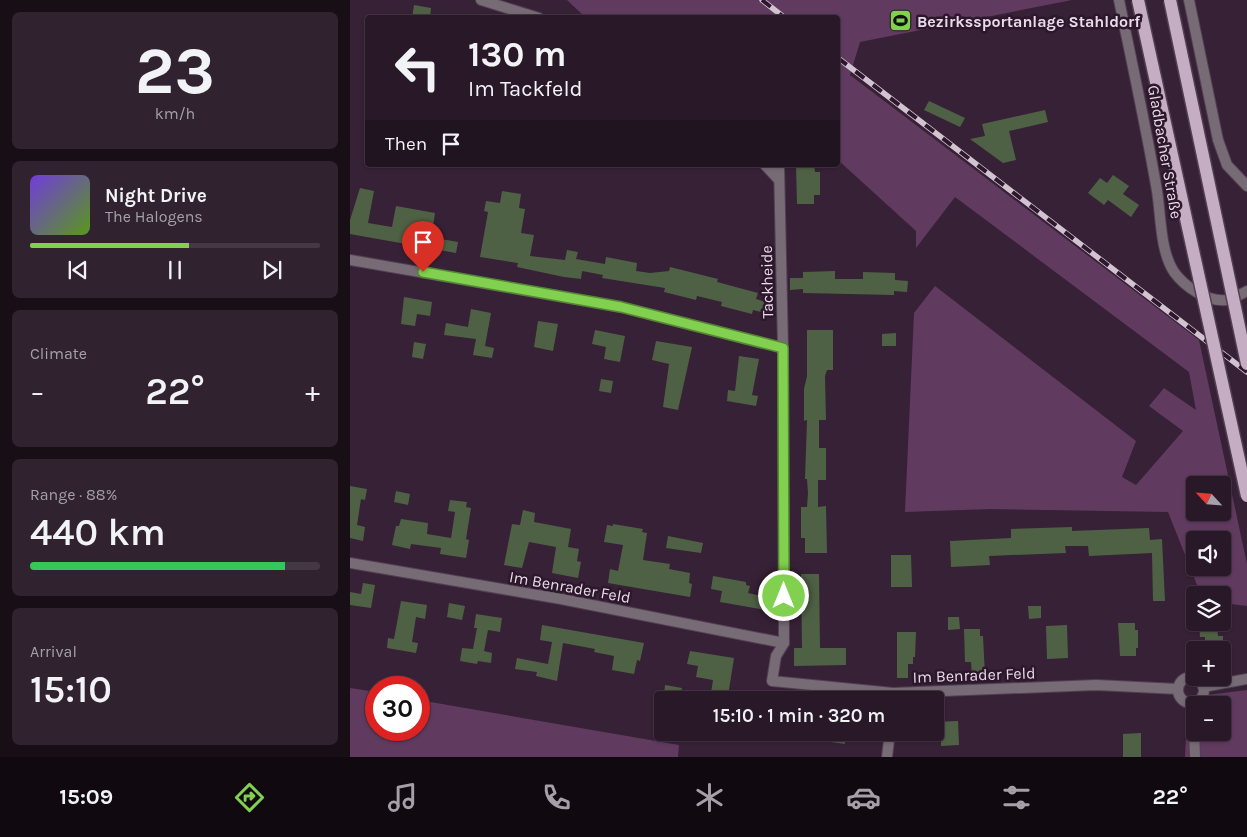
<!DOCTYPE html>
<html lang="en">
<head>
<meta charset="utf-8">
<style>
  body { margin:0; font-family:Karla,sans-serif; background:#312230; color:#f1f3f6; height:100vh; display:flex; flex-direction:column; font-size:19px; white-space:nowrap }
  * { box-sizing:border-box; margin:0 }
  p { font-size:16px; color:#a5a0a8 }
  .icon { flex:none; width:28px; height:28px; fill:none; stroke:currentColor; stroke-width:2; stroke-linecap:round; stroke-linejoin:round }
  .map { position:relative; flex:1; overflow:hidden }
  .panel { display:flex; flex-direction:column; gap:12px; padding:12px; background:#170e16; width:350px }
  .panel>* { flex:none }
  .banner { position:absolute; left:15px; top:15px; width:475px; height:152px; border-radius:5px; box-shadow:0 1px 4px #0004,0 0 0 1px #453845; background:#291928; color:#f1f3f6; overflow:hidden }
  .needle { width:32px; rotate:296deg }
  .fabs { position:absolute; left:836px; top:476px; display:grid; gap:10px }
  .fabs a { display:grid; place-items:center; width:45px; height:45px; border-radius:5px; background:#291928; box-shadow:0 1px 4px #0004,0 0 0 1px #453845; font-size:25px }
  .speed { position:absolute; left:15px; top:676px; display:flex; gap:10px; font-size:25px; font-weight:700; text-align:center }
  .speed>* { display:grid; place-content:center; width:65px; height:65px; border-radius:50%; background:#291928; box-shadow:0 1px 4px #0004,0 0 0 1px #453845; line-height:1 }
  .speed .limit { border:8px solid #d22; background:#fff; color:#111 }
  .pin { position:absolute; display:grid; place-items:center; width:42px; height:42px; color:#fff; margin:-51px -21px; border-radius:50% 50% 50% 0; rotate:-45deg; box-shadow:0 0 5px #0007 }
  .pin .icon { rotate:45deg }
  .me { position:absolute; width:55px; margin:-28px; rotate:0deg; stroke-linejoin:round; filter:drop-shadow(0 0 4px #0008) }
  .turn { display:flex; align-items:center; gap:18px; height:105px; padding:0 20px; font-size:22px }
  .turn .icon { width:65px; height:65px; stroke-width:2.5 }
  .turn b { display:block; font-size:35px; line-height:42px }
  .then { display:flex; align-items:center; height:48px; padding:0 20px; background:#0003; gap:10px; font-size:19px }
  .big { font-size:38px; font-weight:600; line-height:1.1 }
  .panel .tile { flex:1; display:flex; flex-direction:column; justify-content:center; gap:8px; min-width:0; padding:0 18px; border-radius:8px; background:#312230 }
  .panel .dial { align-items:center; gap:0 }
  .dial b { font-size:65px; line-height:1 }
  .song { display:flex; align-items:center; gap:15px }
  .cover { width:60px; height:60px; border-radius:8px; background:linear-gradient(135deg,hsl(260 70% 55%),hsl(90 70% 35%)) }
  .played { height:5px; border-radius:2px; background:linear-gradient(90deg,#82d04f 55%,#453845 55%) }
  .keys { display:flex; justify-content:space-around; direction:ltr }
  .heat { display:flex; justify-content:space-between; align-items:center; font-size:28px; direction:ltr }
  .charge { height:8px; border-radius:4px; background:linear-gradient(90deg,#34c759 88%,#453845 0) }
  .trip { position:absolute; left:304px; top:691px; width:290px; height:50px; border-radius:5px; background:#291928; box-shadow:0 1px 4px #0004,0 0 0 1px #453845; font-weight:600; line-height:50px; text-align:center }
  .tabs { display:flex; height:80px; justify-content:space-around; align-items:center; background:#100a10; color:#a5a0a8 }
  .tabs .icon { width:35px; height:35px }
  .tabs .current { color:#82d04f }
  .tabs b { font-size:22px; color:#f1f3f6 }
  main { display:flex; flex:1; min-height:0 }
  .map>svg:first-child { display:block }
  .green { fill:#613a60; fill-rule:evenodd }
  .building { fill:#4f6145 }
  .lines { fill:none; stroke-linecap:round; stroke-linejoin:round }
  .street-casing { stroke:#533f52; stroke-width:12 }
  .street { stroke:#776b76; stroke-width:10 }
  .rail-casing { stroke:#d2c3d1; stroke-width:5.5 }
  .rail { stroke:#2d172c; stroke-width:4; stroke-dasharray:11; stroke-linecap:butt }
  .primary-bridge-casing { stroke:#533f52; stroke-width:15; stroke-linecap:butt }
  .primary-bridge { stroke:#c5adc3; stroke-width:12 }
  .route-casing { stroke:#548733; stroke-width:12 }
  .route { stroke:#82d04f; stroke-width:9 }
  .labels { text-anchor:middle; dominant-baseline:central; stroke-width:5; stroke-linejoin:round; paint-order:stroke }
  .poi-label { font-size:16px; font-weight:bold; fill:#e9dbe8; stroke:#2d172c; text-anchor:start }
  .street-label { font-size:16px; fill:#e9dbe8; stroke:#2d172c }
</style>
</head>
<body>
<main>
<section class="panel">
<div class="tile dial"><b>23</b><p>km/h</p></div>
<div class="tile">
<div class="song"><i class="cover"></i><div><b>Night Drive</b><p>The Halogens</p></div></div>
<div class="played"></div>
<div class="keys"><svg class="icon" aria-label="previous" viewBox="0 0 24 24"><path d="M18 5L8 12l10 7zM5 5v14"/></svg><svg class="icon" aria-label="pause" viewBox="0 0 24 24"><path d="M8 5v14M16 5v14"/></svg><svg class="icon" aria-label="next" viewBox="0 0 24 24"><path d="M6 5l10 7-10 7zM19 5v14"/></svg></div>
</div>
<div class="tile"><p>Climate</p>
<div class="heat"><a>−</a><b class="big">22°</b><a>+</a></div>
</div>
<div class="tile"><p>Range · 88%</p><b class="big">440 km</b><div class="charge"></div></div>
<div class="tile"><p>Arrival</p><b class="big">15:10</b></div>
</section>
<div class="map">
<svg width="897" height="757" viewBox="0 0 897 757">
  <rect width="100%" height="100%" fill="#372136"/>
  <g class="green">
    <path d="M217,0h505l-212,42 -10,33 349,265 48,224v42l-24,-3 -1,-8h-21l-33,-83 -177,-3 -86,3 9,-199 21,-27 201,155 -14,36 14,8 47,-54 -34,-25 15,-18 32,22 -7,-38 -234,-175 -39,51v-17l-78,-71v-142l-253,-1zM845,485h27v27h-27zM845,540h27v28h-27z"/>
    <polygon points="0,688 26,692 26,730 69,730 69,700 329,745 328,757 0,757"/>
    <polygon points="897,690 897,757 835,757 837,718 845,709 845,732 872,732 872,705 848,705 857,695"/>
  </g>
  <g class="building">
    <polygon points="64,5 81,8 80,18 62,18"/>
    <polygon points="579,101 615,118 610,127 574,110"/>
    <polygon points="695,110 698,122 659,131 666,160 653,163 620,139 635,136 632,124"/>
    <polygon points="446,165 464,165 465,172 470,172 470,195 464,195 464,204 447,204"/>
    <polygon points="763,175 779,186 773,194 789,205 781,217 758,200 754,205 738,193 750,178 757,183"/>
    <polygon points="10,188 24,191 18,223 42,227 46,206 85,213 82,234 85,235 85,238 108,242 106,253 0,234 0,220"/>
    <polygon points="152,191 171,194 169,208 175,209 171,233 184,235 180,256 215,260 217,250 228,252 226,259 255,264 256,257 287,263 286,271 300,273 319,271 320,267 368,279 367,282 408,293 406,299 422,304 419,314 403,310 402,314 371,306 372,302 347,296 346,300 314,292 315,288 252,278 253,275 232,271 231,279 214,277 167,267 168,263 130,257 138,212 134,211 136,201 150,203"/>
    <polygon points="485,271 485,279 513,279 513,272 545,273 545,280 558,281 557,292 544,291 544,295 453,293 453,289 440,290 440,278 453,278 453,272"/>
    <polygon points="54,297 82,302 80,316 67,314 65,326 51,324"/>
    <polygon points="121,309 141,313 135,346 144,348 142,358 123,355 126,339 94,335 96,323 118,327"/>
    <polygon points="188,321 208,324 203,351 184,347"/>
    <polygon points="245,330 275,336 270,362 254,359 256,347 242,344"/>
    <polygon points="457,330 483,330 483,370 477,370 475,376 476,420 469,420 469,448 476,448 476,480 468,480 468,507 476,506 477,553 455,553 455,538 451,538 451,507 457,507 458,493 457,479 455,479 457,420 454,421 454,389 457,376"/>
    <polygon points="546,333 546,346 532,346 532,334"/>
    <polygon points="306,341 342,347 328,410 313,407 319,364 302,360"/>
    <polygon points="64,342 76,344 73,359 62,357"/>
    <polygon points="389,356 409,359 402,395 408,396 406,406 377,401 378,390 385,391"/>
    <polygon points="251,379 263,381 261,393 249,391"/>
    <polygon points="0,486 17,489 15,500 11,499 7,525 15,527 13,541 0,538"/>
    <polygon points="46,491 60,494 58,505 44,502"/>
    <polygon points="100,500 117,502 116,507 121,508 116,539 119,540 116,558 90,554 91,548 61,544 60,549 42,545 46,526 49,526 51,519 78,523 77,534 101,538 105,512 98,511"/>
    <polygon points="173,510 185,513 184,522 221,529 218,547 229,549 227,561 231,562 228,578 202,573 206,547 179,542 172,568 154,565 162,524 170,525"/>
    <polygon points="263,524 293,529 292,532 297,533 293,560 320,564 319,569 340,573 339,583 342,584 340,597 258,583 260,569 268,571 273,545 254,542 257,525 263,526"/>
    <polygon points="722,527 722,531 799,528 800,540 812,539 815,601 803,601 802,553 739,556 738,546 715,546 716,553 639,556 640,565 601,567 600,541 661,538 661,529"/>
    <polygon points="318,536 353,543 351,553 316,548"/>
    <polygon points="541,555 561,555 562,587 541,587"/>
    <polygon points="451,574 469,574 470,648 496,648 496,665 444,666 444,648 452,648"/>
    <polygon points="363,576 396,582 396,585 400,586 398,593 426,599 426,612 370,602 372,591 361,589"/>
    <polygon points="13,583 25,585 21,608 0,605 0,592 11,594"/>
    <polygon points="51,601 77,605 75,619 66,617 62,642 68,643 66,653 37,648 38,638 44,639"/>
    <polygon points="99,603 115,606 112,620 97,617"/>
    <polygon points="678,606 691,606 691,618 679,619"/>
    <polygon points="126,614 152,618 150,632 138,630 134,651 142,653 141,663 128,661 127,664 110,661 112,648 123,649 127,628 124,628"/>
    <polygon points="598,617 609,617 610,629 598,630"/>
    <polygon points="849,622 867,622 868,636 873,636 873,650 855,650 855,637 850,637"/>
    <polygon points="768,623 785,623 785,630 788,630 788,648 786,648 786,656 770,656"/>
    <polygon points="192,625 294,643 290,661 287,660 284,674 262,670 264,656 244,652 245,649 213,643 207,681 186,676 187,672 165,669 167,658 198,664 202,642 190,640"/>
    <polygon points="717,625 718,658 697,659 696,626"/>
    <polygon points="614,629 630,629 630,636 633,636 635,675 622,676 621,662 615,662"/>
    <polygon points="547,632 566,632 565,657 563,657 563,664 558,664 558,678 547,678"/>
    <polygon points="340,651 384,658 378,696 361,693 363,680 346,677 348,666 337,664"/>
    <polygon points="315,685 332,688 330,697 314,695"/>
    <polygon points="608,721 609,745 591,746 591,737 585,737 585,722"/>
    <polygon points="459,732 496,732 495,744 459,739"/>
    <polygon points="791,733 791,757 773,757 773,734"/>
  </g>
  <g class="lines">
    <defs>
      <g id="street">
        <polyline points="131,0 189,18"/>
        <path d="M769,0c13,63 27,127 38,191 4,24 3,60 17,81 11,15 33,30 52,28 7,-1 15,-6 21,-9"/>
        <polyline points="839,0 868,140 877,165 897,186"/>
        <polyline points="415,165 429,180"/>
        <polyline points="429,165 433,348 434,643 426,656 422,681 543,693 746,685 828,689"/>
        <polyline points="0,260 271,307 433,348"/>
        <polyline points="0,563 211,599 434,643"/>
        <circle cx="841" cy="690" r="13"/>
        <polyline points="853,687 897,679"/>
        <polyline points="843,703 845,757"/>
        <polyline points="537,757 540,732"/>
      </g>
    </defs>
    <use href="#street" class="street-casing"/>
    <use href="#street" class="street"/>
    <defs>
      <g id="rail">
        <polyline points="412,0 435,18"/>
        <polyline points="488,58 897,372"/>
      </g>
    </defs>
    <use href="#rail" class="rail-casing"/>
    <use href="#rail" class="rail"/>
    <defs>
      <g id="primary-bridge">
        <polyline points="788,0 897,496"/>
        <polyline points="820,0 897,364"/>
      </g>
    </defs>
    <use href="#primary-bridge" class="primary-bridge-casing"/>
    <use href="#primary-bridge" class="primary-bridge"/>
  </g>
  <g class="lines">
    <defs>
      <polyline id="route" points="73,272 271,307 433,348 434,596"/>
    </defs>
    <use href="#route" class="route-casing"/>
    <use href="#route" class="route"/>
  </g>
  <defs>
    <symbol id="stadium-square" viewBox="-11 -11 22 22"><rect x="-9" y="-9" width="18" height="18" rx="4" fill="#82d04f" stroke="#2d172c"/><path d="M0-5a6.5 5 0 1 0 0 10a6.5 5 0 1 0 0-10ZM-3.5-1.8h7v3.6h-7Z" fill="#111"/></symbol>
  </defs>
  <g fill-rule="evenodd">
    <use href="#stadium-square" x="538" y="8" width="25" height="25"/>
  </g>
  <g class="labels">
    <g class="poi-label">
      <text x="567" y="21">Bezirkssportanlage Stahldorf</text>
    </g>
    <g class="street-label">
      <text transform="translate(815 152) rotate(80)">Gladbacher Straße</text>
      <text transform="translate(417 282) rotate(-91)">Tackheide</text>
      <text transform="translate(220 587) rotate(10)">Im Benrader Feld</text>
      <text transform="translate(624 675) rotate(-2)">Im Benrader Feld</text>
    </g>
  </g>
</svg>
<div class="fabs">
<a><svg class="needle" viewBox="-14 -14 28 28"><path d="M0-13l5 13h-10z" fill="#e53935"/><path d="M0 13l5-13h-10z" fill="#a5a0a8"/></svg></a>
<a><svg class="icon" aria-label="sound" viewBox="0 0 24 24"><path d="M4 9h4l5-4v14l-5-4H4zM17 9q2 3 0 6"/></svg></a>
<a><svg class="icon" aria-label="layers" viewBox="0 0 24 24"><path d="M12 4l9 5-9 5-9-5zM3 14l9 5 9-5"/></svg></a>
<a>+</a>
<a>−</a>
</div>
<div class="speed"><div class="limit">30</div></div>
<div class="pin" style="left:73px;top:272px;background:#d93025"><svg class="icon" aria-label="arrive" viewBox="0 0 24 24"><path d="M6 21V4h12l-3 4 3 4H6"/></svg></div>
<svg class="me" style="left:434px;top:596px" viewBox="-20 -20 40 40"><circle r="17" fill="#82d04f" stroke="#fff" stroke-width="3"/><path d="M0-11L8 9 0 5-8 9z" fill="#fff"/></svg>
<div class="trip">15:10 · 1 min · 320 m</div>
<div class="banner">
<div class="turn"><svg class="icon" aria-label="left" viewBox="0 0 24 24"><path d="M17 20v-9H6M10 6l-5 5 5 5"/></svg><div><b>130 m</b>Im Tackfeld</div></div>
<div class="then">Then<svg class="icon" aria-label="arrive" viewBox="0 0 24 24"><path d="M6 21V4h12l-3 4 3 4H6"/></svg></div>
</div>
</div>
</main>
<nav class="tabs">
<b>15:09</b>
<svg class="icon current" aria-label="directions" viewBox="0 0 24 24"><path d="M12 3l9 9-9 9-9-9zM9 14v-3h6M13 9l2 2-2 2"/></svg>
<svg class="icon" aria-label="music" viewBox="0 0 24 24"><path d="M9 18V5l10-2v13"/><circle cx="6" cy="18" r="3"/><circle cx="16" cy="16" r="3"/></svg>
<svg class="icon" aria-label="phone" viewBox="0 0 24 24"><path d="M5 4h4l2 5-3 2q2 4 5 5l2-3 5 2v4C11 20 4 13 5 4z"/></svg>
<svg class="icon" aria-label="climate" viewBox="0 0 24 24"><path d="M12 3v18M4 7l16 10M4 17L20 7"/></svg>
<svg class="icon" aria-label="car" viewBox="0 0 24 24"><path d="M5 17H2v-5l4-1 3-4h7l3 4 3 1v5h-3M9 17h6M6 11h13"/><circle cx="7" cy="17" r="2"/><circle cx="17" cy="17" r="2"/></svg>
<svg class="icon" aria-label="filters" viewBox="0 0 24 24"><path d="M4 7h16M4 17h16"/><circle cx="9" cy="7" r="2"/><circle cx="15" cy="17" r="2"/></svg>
<b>22°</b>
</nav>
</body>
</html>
